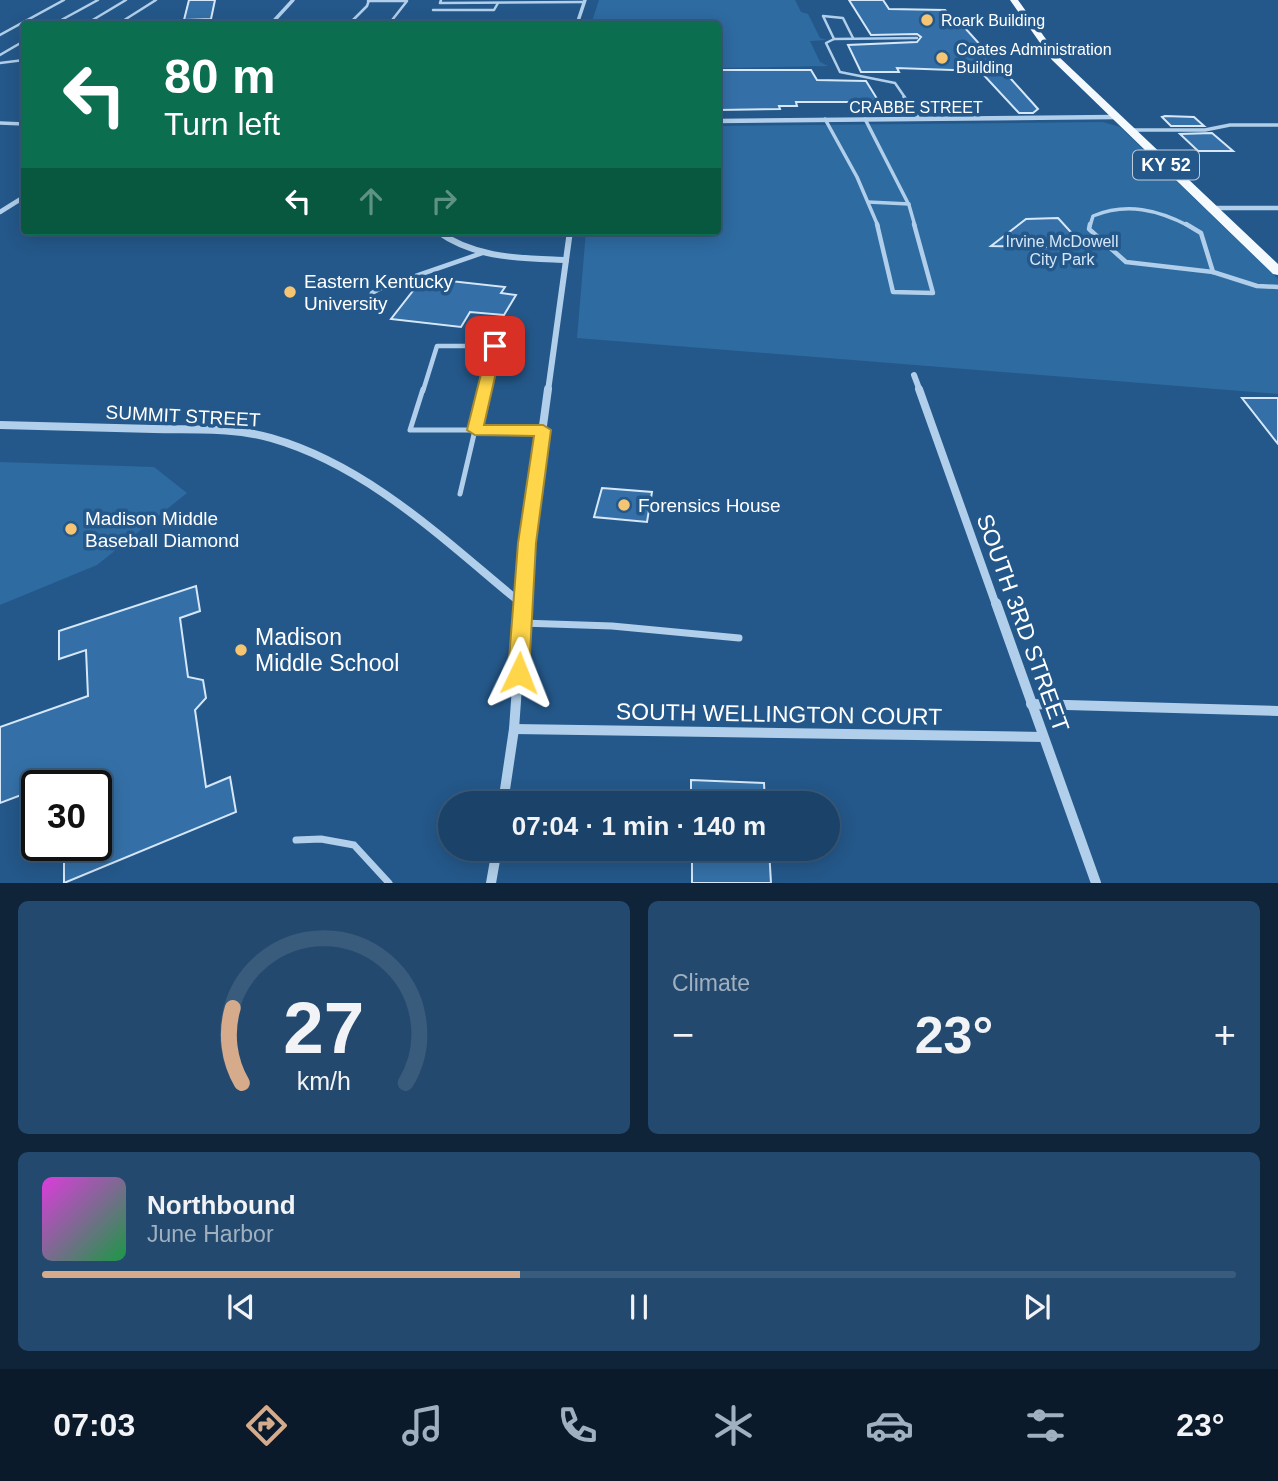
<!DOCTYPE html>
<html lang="en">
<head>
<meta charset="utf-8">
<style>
  body { margin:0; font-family:Helvetica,sans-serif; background:#24496e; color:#f1f3f6; height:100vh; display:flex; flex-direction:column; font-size:26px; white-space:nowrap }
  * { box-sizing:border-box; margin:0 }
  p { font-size:23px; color:#a0b0c0 }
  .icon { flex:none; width:38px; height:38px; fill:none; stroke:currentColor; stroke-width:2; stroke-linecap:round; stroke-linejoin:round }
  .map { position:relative; height:883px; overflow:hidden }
  .side { display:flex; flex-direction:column; gap:18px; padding:18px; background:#0f2439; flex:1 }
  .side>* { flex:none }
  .guide { position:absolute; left:21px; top:21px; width:700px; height:214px; border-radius:7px; box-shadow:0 4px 18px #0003,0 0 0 2px #395b7c; background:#0b6e4f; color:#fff; overflow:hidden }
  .speed { position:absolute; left:21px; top:770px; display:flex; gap:14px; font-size:35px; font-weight:700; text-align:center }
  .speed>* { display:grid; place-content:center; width:91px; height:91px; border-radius:50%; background:#1b4268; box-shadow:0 4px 18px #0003,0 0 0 2px #395b7c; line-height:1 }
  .speed .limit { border:4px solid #111; border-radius:10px; background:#fff; color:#111 }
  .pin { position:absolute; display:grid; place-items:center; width:60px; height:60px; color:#fff; margin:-30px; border-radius:14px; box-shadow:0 4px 10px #0006 }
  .me { position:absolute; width:77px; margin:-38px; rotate:2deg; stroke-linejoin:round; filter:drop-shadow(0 0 5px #0008) }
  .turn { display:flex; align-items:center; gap:24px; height:147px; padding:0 28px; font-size:32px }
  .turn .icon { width:91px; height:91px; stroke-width:2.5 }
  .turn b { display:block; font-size:49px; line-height:60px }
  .lanes { display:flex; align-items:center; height:66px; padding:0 28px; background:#0003; justify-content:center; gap:35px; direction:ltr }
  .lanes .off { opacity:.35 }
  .big { font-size:52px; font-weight:700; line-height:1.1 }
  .side .card { flex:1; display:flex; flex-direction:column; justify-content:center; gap:10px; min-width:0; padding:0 24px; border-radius:10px; background:#24496e }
  .side .dial { align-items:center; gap:0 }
  .dial svg { height:182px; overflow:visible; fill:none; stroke:#395b7c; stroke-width:7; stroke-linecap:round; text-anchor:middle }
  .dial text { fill:#f1f3f6; stroke:none }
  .song { display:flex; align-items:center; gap:21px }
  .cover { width:84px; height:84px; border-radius:10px; background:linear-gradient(135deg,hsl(300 70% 55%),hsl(140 70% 35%)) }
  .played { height:7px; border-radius:4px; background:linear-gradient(90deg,#d6ab8b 40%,#395b7c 40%) }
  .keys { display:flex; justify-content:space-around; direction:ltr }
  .heat { display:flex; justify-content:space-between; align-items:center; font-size:38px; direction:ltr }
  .side .tiles { flex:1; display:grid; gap:18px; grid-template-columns:1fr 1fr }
  .card:last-child { grid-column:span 2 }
  .trip { position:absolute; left:438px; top:791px; width:402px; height:70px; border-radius:35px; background:#1b4268; box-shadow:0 4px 18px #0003,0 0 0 2px #395b7c; font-weight:700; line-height:70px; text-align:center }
  .tabs { display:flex; height:112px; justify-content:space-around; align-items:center; background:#0b1a2a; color:#a0b0c0 }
  .tabs .icon { width:49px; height:49px }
  .tabs .selected { color:#d6ab8b }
  .tabs b { font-size:32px; color:#f1f3f6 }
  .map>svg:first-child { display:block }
  .green { fill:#2e6ba1 }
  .building { fill:#3470a7; stroke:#d5e7f8; stroke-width:2 }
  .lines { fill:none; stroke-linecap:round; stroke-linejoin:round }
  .service-far4 { stroke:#b1cfea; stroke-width:2.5 }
  .service-far3 { stroke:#b1cfea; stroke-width:3.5 }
  .service-far2 { stroke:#b1cfea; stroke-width:4.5 }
  .service-far1 { stroke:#b1cfea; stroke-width:5 }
  .service { stroke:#b1cfea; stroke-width:7 }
  .minor-far4 { stroke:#b1cfea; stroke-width:3.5 }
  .minor-far3 { stroke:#b1cfea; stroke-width:4.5 }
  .minor-far2 { stroke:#b1cfea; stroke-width:6 }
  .minor-far1 { stroke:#b1cfea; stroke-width:8 }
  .minor { stroke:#b1cfea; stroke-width:10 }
  .primary { fill:#f4f9fe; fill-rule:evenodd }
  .route { fill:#ffd54a; stroke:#a68a30; stroke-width:2 }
  .poi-dot { fill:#f5c574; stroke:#24588a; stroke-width:2.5 }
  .labels { text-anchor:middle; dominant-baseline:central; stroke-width:7; stroke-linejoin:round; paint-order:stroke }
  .far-poi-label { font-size:16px; fill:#fff; stroke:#24588a; text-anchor:start }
  .far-street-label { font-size:16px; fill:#fff; stroke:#24588a }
  .far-park-label { font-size:16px; fill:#d5e7f8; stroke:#24588a }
  .shield { fill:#24588a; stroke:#bdcddc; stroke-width:2 }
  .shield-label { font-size:18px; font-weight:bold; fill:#fff }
  .poi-label { font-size:19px; fill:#fff; stroke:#24588a; text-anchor:start }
  .street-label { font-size:19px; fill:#fff; stroke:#24588a }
  .near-street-label { font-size:23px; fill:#fff; stroke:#24588a }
  .near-poi-label { font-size:23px; fill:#fff; stroke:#24588a; text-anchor:start }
</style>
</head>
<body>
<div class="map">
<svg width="1278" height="883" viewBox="0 0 1278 883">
  <rect width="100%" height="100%" fill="#24588a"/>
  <g class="green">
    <polygon points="599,0 795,0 801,12 808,14 820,38 827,40 810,41 820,62 828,66 718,68 718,24 591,24"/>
    <polygon points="1103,122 1120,127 1278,279 1278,394 577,338 586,231 718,231 718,126"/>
    <polygon points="0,462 154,467 187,493 97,565 0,605"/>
  </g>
  <g class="building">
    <polygon points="189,0 215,0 211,19 184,20"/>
    <polygon points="849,0 883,0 889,9 945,10 953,18 956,18 1038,109 1033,113 1019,113 980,71 897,68 899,72 861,72 848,45 917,42 921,37 917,34 871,35"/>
    <polygon points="718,70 811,70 817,80 866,81 879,102 796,102 797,106 779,106 780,109 718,110"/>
    <polygon points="1165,116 1194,117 1204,126 1171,126 1162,117"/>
    <polygon points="1212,133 1233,151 1198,151 1180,134"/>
    <polygon points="1058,218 1080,242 1054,243 1054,247 991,246 1026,219"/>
    <polygon points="423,278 505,287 501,293 516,295 504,315 470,312 461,327 391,319"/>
    <polygon points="1242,398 1278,398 1278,444"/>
    <polygon points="602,488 652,492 647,522 594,517"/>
    <polygon points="196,586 200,611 180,618 188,677 203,680 206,698 195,710 206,787 230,777 236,812 64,883 64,845 96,845 96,786 37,786 37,789 0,803 0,727 88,696 86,650 59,659 59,631"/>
    <polygon points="691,780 764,783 765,803 691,803"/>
    <polygon points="692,849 769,849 771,883 692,883"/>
  </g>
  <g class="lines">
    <g class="service-far4">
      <polyline points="441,0 440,3 584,2"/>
      <polyline points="433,10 494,10 498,3"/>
      <polyline points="54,24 98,0"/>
      <polyline points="86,24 126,0"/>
      <polyline points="118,24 156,0"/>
      <polyline points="349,24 367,6 369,0"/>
      <polyline points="350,24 389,24 407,1 368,1"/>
      <polyline points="0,35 64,0"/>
      <polyline points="834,39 823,16 843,18 853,38"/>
      <polyline points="0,55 24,41"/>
      <polyline points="0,63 24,60"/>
      <polyline points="906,99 895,83 840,72 826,43 834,39 917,38"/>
    </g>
    <g class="service-far3">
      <polyline points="904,97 919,119"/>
      <polyline points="825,119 857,177 878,226"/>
      <polyline points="865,119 909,205 915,226"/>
      <polyline points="0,123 24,124"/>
      <polyline points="1132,130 1205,130 1230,125 1278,125"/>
      <polyline points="868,202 909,204"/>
      <path d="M1090,226l3,-10c34,-14 65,-6 96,10"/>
    </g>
    <g class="service-far2">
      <polyline points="877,224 893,292 933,293 914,224"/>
      <polyline points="1090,224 1089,229 1126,262 1213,272"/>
      <polyline points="1186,224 1201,233 1213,272"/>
      <polyline points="1213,272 1257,286 1278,287"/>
      <polyline points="366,307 372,293 381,288 485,252"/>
      <polyline points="423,391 437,346 495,346 484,391"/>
    </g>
    <g class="service-far1">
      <polyline points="423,389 410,430 475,430"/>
      <polyline points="475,430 542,431"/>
      <polyline points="475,430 485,389"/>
      <polyline points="460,494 475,430"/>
    </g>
    <g class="service">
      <polyline points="521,623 612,626 739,638"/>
      <polyline points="296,840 321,839 354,845 389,883"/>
    </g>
    <g class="minor-far4">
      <polyline points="271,24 293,0"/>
      <polyline points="577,24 585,0"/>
    </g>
    <g class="minor-far3">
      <polyline points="718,121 1115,117"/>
      <polyline points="1212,208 1278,208"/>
      <polyline points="0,212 24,197"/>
    </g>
    <g class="minor-far2">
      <path d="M437,231c39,28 83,27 129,29"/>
      <polyline points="914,375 920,391"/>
      <polyline points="548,391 570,231"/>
    </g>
    <g class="minor-far1">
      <polyline points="919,389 996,605"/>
      <path d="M0,425c51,1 103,3 154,4 39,1 79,-2 117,9 98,28 174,103 251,166"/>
      <polyline points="523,605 527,543 548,389"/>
    </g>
    <g class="minor">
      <polyline points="996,603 1096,883"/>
      <polyline points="1031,704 1278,711"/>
      <polyline points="514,729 1043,737"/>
      <polyline points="503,803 514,729 523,603"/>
      <polyline points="491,883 497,849"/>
    </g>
    <polygon class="primary" points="1010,0 1018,0 1058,56 1278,264 1278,275 1273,274 1052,60"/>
  </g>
  <polygon class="route" points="495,342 502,346 484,425 543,425 551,430 536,543 529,673 526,679 519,682 511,679 508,673 518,543 534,436 475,435 467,430 488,346"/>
  <g class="poi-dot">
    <circle cx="927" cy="20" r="7"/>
    <circle cx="942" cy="58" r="7"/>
    <circle cx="290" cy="292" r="7"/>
    <circle cx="624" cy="505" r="7"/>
    <circle cx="71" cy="529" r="7"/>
    <circle cx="241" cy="650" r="7"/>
  </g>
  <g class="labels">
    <g class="far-poi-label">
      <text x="941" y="20">Roark Building</text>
      <text x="956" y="49">Coates Administration<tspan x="956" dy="18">Building</tspan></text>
    </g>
    <g class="far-street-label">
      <text x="916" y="107">CRABBE STREET</text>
    </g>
    <g class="far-park-label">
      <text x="1062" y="241">Irvine McDowell<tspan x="1062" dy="18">City Park</tspan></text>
    </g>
    <rect class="shield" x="1133" y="150.5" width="66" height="29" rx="5"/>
    <g class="shield-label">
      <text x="1166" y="165">KY 52</text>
    </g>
    <g class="poi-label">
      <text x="304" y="281">Eastern Kentucky<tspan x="304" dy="22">University</tspan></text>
      <text x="638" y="505">Forensics House</text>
      <text x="85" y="518">Madison Middle<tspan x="85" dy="22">Baseball Diamond</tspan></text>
    </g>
    <g class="street-label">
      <text transform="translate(183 416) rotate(3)">SUMMIT STREET</text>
    </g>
    <g class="near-street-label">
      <text transform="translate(1023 623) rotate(70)">SOUTH 3RD STREET</text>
      <text transform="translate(779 714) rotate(1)">SOUTH WELLINGTON COURT</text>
    </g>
    <g class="near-poi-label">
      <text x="255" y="637">Madison<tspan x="255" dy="26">Middle School</tspan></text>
    </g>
  </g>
</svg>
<div class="speed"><div class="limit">30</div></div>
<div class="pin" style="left:495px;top:346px;background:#d93025"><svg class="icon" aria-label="arrive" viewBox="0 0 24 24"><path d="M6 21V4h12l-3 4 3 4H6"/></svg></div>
<svg class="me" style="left:519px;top:673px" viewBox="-20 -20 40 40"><path d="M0-17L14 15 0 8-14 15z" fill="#ffd54a" stroke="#fff" stroke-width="4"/></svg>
<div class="trip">07:04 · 1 min · 140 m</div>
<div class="guide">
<div class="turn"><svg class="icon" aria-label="left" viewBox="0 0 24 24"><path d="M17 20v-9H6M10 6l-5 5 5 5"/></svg><div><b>80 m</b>Turn left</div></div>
<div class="lanes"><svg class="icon" aria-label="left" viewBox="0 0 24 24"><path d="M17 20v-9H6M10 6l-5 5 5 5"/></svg><svg class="icon off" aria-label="ahead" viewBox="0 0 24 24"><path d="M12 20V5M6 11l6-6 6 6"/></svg><svg class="icon off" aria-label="right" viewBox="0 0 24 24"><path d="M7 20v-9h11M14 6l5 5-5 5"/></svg></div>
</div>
</div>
<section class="side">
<div class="tiles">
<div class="card dial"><svg viewBox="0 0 100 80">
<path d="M14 69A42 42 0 1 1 86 69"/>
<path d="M14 69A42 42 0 0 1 10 36" stroke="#d6ab8b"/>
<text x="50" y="56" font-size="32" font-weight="700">27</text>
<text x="50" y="72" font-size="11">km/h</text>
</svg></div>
<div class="card"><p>Climate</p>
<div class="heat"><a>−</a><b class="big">23°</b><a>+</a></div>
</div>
<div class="card">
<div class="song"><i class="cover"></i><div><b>Northbound</b><p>June Harbor</p></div></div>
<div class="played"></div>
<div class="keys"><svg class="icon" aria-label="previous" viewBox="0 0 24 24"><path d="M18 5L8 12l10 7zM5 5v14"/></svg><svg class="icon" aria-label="pause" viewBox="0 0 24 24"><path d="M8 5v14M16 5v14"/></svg><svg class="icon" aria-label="next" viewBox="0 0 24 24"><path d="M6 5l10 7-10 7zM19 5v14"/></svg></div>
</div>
</div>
</section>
<nav class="tabs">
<b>07:03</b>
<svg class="icon selected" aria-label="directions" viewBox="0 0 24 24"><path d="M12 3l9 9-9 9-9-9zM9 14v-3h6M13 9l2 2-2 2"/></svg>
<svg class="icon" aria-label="music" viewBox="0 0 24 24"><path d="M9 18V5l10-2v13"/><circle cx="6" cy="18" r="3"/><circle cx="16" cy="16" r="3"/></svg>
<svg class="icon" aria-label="phone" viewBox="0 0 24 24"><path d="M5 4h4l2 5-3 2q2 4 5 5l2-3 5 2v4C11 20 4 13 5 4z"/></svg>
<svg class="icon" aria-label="climate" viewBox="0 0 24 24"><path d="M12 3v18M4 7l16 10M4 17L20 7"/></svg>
<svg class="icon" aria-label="car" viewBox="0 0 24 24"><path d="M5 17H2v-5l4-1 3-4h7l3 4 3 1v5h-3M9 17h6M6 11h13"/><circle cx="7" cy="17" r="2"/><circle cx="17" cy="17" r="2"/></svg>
<svg class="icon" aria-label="filters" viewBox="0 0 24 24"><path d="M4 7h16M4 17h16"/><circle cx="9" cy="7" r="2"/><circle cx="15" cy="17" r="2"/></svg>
<b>23°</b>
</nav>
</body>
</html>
